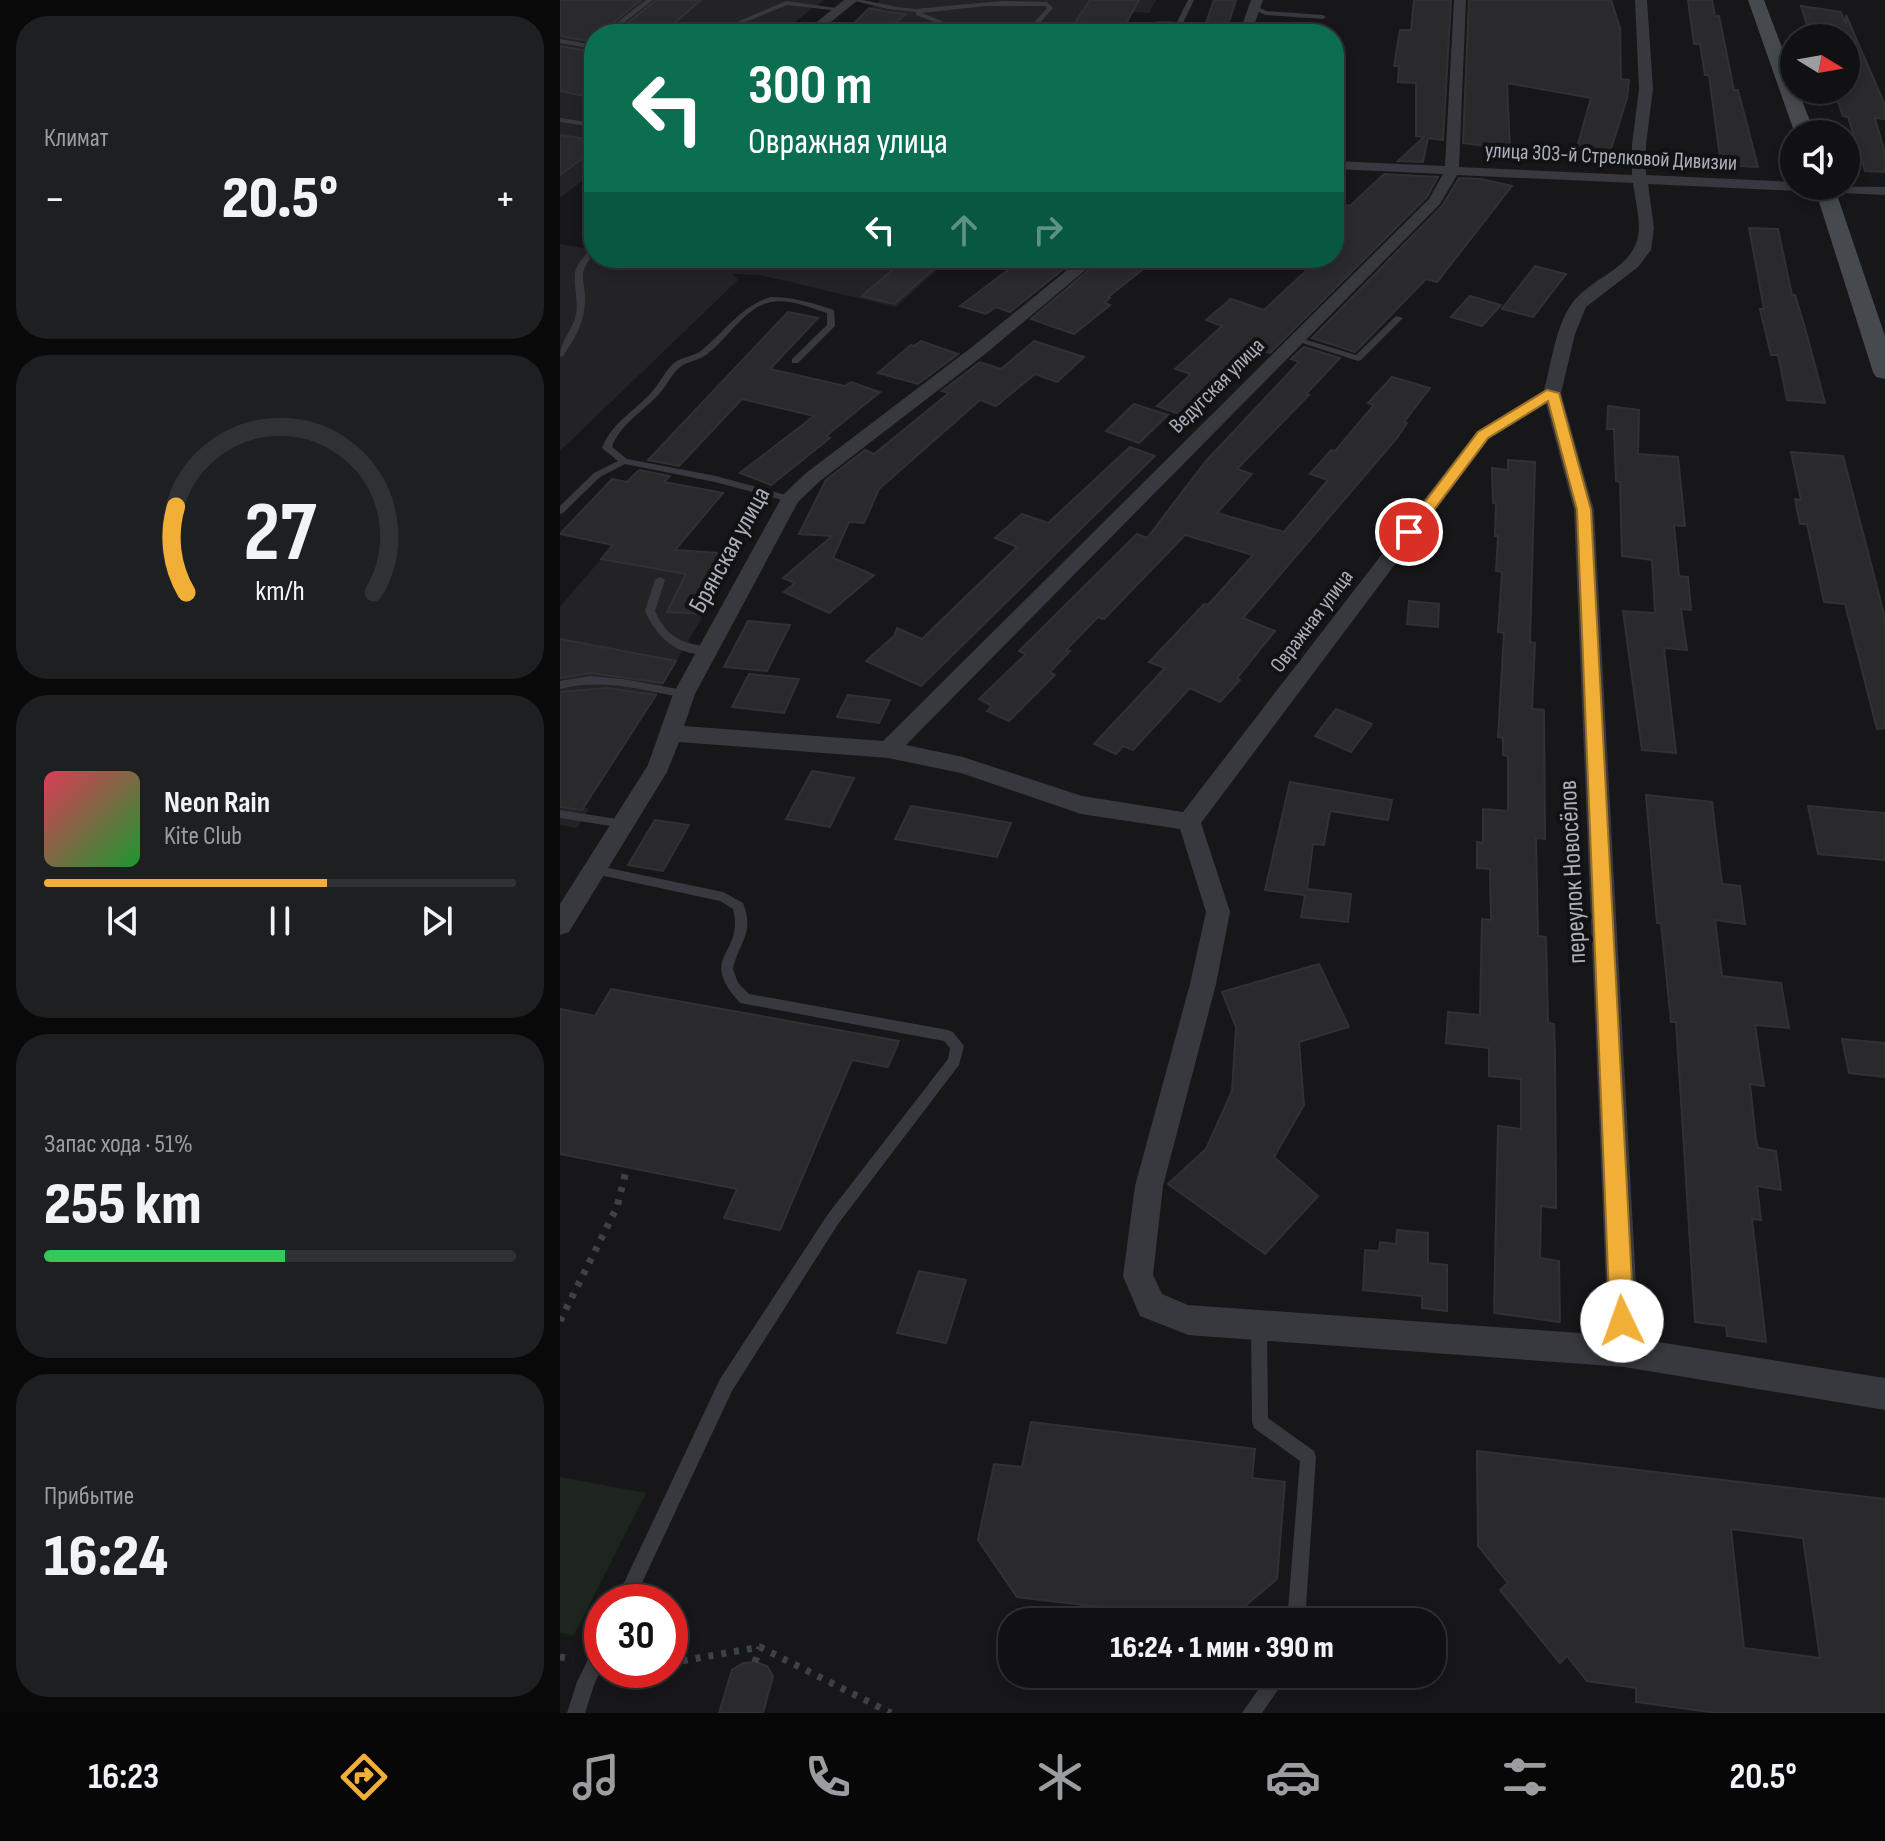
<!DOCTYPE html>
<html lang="ru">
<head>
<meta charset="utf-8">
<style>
  body { margin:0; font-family:"Sofia Sans Condensed",sans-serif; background:#1e1f21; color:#f1f3f6; height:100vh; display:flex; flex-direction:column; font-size:30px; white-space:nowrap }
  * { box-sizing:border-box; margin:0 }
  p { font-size:26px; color:#9c9da0 }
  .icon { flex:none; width:44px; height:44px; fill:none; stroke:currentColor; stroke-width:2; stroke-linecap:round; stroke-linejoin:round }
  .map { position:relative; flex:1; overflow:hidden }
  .drawer { display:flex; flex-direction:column; gap:16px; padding:16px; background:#09090a; width:560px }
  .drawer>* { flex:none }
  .guide { position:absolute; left:24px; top:24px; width:760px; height:244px; border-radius:32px; box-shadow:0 4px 12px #0003,0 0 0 2px #303133; background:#0b6e4f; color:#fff; overflow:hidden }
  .needle { width:52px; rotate:101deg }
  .tools { position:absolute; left:1220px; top:24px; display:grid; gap:16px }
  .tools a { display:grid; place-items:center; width:80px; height:80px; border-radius:50%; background:#111113; box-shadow:0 4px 12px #0003,0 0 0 2px #303133; font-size:40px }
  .speed { position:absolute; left:24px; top:1584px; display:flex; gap:16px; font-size:40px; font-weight:700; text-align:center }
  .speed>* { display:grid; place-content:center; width:104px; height:104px; border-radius:50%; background:#111113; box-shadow:0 4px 12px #0003,0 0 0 2px #303133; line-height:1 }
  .speed .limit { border:12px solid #d22; background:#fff; color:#111 }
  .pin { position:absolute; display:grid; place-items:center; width:68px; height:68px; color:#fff; margin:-34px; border:4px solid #fff; border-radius:50%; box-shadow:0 2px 8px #0007 }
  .me { position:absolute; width:88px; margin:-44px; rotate:357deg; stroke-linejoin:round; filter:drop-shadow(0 0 6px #0008) }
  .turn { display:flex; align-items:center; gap:28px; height:168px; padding:0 32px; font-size:36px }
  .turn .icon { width:104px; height:104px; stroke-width:2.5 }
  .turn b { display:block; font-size:56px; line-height:68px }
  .lanes { display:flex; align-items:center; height:76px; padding:0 32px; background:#0003; justify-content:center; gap:40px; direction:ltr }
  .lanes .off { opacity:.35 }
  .big { font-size:60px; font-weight:800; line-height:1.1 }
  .drawer .tile { flex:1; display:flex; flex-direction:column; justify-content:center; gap:12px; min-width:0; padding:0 28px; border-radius:32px; background:#1e1f21 }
  .drawer .dial { align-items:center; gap:0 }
  .dial svg { height:208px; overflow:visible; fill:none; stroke:#303133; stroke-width:7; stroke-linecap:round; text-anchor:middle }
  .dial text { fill:#f1f3f6; stroke:none }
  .song { display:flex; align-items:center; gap:24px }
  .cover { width:96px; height:96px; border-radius:12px; background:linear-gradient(135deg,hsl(350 70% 55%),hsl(130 70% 35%)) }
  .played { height:8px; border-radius:4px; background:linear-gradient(90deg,#f2af37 60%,#303133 60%) }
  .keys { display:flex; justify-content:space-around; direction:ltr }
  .heat { display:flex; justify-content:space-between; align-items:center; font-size:44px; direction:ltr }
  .charge { height:12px; border-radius:6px; background:linear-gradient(90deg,#34c759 51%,#303133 0) }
  .trip { position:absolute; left:438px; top:1608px; width:448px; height:80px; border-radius:32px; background:#111113; box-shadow:0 4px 12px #0003,0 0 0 2px #303133; font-weight:800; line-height:80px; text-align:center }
  .tab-bar { display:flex; height:128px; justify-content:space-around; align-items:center; background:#070708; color:#9c9da0 }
  .tab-bar .icon { width:56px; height:56px }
  .tab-bar .active { color:#f2af37 }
  .tab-bar b { font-size:36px; color:#f1f3f6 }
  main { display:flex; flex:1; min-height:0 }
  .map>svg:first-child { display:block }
  .built { fill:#232326 }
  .green { fill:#1d251e }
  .building { fill:#2a2a2d; stroke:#313135; stroke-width:2; fill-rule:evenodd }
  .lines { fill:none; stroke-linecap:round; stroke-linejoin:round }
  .path { stroke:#3e4145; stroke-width:7; stroke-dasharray:5 8; stroke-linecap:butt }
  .lane { fill:#38393e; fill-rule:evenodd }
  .street { fill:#38393e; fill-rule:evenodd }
  .secondary { fill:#46494e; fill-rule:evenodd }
  .route { fill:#f2af37; stroke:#9d7224; stroke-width:2 }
  .labels { text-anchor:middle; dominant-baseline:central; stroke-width:8; stroke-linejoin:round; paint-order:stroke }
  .far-street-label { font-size:22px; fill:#aaafb9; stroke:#121215 }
  .street-label { font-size:26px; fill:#aaafb9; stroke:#121215 }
</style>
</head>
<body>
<main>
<section class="drawer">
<div class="tile"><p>Климат</p>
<div class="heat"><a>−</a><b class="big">20.5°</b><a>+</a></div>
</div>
<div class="tile dial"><svg viewBox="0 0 100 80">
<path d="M14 69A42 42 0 1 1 86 69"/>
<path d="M14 69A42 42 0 0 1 10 36" stroke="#f2af37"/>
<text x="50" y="56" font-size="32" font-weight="700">27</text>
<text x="50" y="72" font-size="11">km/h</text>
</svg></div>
<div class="tile">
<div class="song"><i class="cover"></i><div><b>Neon Rain</b><p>Kite Club</p></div></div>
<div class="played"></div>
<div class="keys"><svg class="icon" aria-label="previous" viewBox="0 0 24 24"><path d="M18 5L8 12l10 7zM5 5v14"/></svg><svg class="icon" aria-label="pause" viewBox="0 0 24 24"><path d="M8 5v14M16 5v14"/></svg><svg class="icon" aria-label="next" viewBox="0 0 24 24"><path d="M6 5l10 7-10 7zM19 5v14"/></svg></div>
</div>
<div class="tile"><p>Запас хода · 51%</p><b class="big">255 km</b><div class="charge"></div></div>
<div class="tile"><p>Прибытие</p><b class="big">16:24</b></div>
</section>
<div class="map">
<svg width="1325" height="1713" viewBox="0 0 1325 1713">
  <rect width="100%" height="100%" fill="#171719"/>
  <g class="built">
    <polygon points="0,0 264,0 219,34 34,34 34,172 0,198"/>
    <polygon points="321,0 596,0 589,13 533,9 518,34 277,34"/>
    <polygon points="0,244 34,250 34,258 390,258 336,307 200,275 173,274 178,280 0,451"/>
    <polygon points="58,539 116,550 173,554 144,614 103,685 24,807 29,809 17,828 0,825 0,607"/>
  </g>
  <polygon class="green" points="0,1477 86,1493 14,1635 0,1633"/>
  <g class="building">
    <polygon points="0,0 81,0 39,34 34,34 34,42 0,36"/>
    <polygon points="96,0 141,0 102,34 54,34"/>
    <polygon points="530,0 579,0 562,31 512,27"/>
    <polygon points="654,0 676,0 668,25 646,23"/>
    <polygon points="854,0 891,0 883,140 868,138 863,162 838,161 864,137 856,136 856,83 838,82 839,66 834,66 840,30 851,30"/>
    <polygon points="909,0 1051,0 1060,28 1061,79 1069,80 1067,98 1047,162 1014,158 1031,98 947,83 950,149 903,143"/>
    <polygon points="1128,0 1152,0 1155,16 1159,16 1174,90 1178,90 1198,167 1161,165 1149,75 1145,75 1140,44 1134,44"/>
    <polygon points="1241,6 1281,12 1286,24 1286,15 1325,105 1325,119 1315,118 1325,153 1325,172 1305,171 1288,117 1283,116 1275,94 1286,95 1286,38 1251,38"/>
    <polygon points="309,8 327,12 346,14 322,34 284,34"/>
    <polygon points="0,46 34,52 34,98 0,91"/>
    <polygon points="0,135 34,140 34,150 0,175"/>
    <polygon points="824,174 878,177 867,197 710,353 693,347 647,391 659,394 640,414 630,410 625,416 597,406 631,374 615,369 662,326 646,320 671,299 704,310 748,269 741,266 751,258 774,258 774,202 790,206"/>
    <polygon points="899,178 921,179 952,186 877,282 866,279 795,352 752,338 882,206"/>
    <polygon points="1189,228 1218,229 1232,295 1235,295 1245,328 1265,403 1227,400 1218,355 1211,355 1200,309 1204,309"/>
    <polygon points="346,258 386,258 334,304 302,296"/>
    <polygon points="464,258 517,258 450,312 436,307 426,314 400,306"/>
    <polygon points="543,258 558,258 586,267 548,297 550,298 544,303 550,305 514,334 471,319"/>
    <polygon points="975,266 1006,274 973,317 942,309"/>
    <polygon points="910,296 941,305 922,326 891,317"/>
    <polygon points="228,312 258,318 210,369 285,386 291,382 320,392 266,436 270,438 211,485 180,473 254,416 182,399 119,466 88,460"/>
    <polygon points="361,341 398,354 358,384 318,373 351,345 354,346"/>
    <polygon points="474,341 524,357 497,382 475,374 436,406 420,400 319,489 304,523 289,522 273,558 314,575 269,613 224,592 235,583 223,578 272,536 239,534 266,480 305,450 314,454 389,393 382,391 420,362 441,369"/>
    <polygon points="744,347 780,358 746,394 749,395 677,469 692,474 657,513 724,532 768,480 750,474 771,450 775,451 814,405 808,403 832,377 870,388 844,422 847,423 837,438 683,618 715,631 677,678 680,680 660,702 630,688 573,750 563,746 556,754 534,744 605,668 589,662 644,604 648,605 693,555 625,535 544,619 538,617 506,650 510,651 490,672 495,675 449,721 427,711 432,706 419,699 466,654 459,651 577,534 587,538 646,461 739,362 731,359"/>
    <polygon points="574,404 608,415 579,443 546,431"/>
    <polygon points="1048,406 1079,410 1078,454 1118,457 1125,526 1114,525 1119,576 1128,577 1131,610 1121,609 1127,650 1104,648 1116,753 1082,750 1063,611 1095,613 1092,560 1062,556 1060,482 1056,481 1054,429 1047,429"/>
    <polygon points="570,447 595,456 361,686 306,661 335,635 337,628 362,639 457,547 435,538 462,514 488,523"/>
    <polygon points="1231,452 1283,456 1325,618 1325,728 1317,729 1285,604 1264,602 1247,524 1240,524 1235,499 1241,500"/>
    <polygon points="948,460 975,462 970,642 975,643 972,709 984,710 985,839 976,838 978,936 986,937 988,1023 994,1024 995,1056 996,1208 981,1206 980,1258 999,1261 1000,1322 934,1313 938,1126 961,1129 961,1079 929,1076 929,1048 886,1043 888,1012 920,1015 922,919 931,920 930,869 917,868 917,842 923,843 923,809 948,811 948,756 943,755 943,738 938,737 944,633 938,632 942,572 936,571 938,536 935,536 936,504 933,503 932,468 948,470"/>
    <polygon points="79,470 110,476 104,482 163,493 115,550 173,554 144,614 107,612 126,574 41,559 53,545 0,534 52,479 67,482"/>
    <polygon points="849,601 879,604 878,627 847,624"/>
    <polygon points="188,621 230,625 207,671 164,667"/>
    <polygon points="0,639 116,661 103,683 30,673 0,678"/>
    <polygon points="189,674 239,679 224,713 172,707"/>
    <polygon points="47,688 96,695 22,810 0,807 0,692"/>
    <polygon points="288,695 330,700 319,723 277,717"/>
    <polygon points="776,709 812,724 791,752 755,736"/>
    <polygon points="252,771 294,778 270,827 226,819"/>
    <polygon points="730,782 832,800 828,820 770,811 764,845 753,844 747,889 791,894 788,922 741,917 745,895 705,890"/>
    <polygon points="1086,795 1152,802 1162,884 1180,886 1185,924 1155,920 1162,976 1221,983 1229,1028 1195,1025 1204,1086 1190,1084 1196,1140 1198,1148 1216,1151 1221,1190 1197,1186 1201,1220 1192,1219 1206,1342 1167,1336 1166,1326 1135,1322 1116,1022 1111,1022 1101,923 1097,923"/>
    <polygon points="351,806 400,814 451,823 437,857 335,839"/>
    <polygon points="1248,806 1325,813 1325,860 1258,854"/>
    <polygon points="95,820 129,825 103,871 68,865"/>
    <polygon points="759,964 789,1027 739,1042 744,1105 714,1157 758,1196 705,1254 608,1184 646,1149 672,1091 676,1027 662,992"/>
    <polygon points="51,989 339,1041 328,1067 292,1060 220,1230 164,1218 177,1189 0,1154 0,1009 35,1016"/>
    <polygon points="1282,1039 1325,1043 1325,1077 1289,1073"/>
    <polygon points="837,1230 868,1233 868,1263 887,1265 887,1311 862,1308 862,1296 803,1290 805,1250 819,1251 820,1242 836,1244"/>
    <polygon points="359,1271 406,1280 386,1343 337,1333"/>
    <polygon points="471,1422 695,1449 692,1478 725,1482 717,1579 666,1622 457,1597 418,1540 434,1464 462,1467"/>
    <path d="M917,1451l408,48v214h-168l-81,-11v-14l-49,-7 -20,-25 -7,7 -60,-73 8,-7 -30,-37zM1171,1529l72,9 17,120 -76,-10z"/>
    <polygon points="195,1662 207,1666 213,1676 203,1713 159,1713 172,1670 183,1663"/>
  </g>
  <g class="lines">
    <g class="path">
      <polyline points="0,1321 57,1207 67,1167"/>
      <polyline points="0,1657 13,1659"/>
      <polyline points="195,1662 200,1647"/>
      <polyline points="110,1663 200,1647 331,1713"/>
    </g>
    <g class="lane">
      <polygon points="86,0 93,0 49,34 42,34"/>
      <polygon points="291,0 303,0 337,7 355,9 441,1 487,2 493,8 470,34 464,34 487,8 485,6 425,6 362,13 414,34 405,34 356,15 356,12 328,9"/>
      <path d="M628,0h6l-11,23 66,8 -3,2c-30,-3 -61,-10 -91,-8 -12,1 -20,9 -31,9 16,-13 33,-13 53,-12z"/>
      <polygon points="226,1 283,9 280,11 227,5 157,34 149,34"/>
      <polygon points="694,5 706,11 763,15 766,17 763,19 705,15 692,8"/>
      <polygon points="0,39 34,45 34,49 0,43"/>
      <polygon points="0,118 34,123 34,127 0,122"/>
      <path d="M31,247h3c0,11 -7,13 -10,23 -3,7 1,18 1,26 1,24 -9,41 -22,60l-3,1c0,-16 13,-27 16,-43 3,-13 -4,-34 0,-45 3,-7 11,-15 15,-22z"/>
      <path d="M211,297c22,0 42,6 63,13l1,16 -37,37h-6v-4l35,-34v-12c-19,-6 -40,-16 -60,-10 -25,8 -40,37 -61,52 -8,6 -19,6 -27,13 -8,7 -12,17 -19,25 -16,18 -40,31 -48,54l15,12 89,17 77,21v4l-3,1 -75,-20 -90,-18 -25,13 -37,36 -3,1v-8l34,-33 24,-12 -16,-13c11,-28 36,-38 53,-60 7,-9 11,-18 19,-25 9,-7 20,-6 28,-13 23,-19 39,-44 69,-53z"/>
      <polygon points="836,316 843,318 801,360 798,361 733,340 737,337 796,355"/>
      <path d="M100,577l5,3 -10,31c14,30 27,31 57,37l1,3 -1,3c-33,3 -54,-14 -67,-43l10,-31z"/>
      <path d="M30,676l32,3 62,11 5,4 -5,4c-41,-8 -82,-20 -124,-9v-8z"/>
      <polygon points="0,810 63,820 69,824 63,828 0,818"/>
      <path d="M34,865l129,27 20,11c12,30 -4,39 -10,66l5,14 11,11 199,36 5,2 11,14 -5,19 -121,159 -106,167 -99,211h-18l105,-223 108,-165 120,-155 2,-11 -6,-7 -204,-38c-44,-48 5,-47 -7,-94l-13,-8 -130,-28 -2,-3 2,-3z"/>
      <polygon points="699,1318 704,1321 707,1326 708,1418 754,1451 756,1457 745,1622 727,1622 740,1461 694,1428 692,1422 691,1326 694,1321"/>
      <polygon points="42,1640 42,1668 34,1685 25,1713 7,1713 17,1682 36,1643"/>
      <polygon points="709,1674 729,1674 702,1713 682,1713"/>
    </g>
    <g class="street">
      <polygon points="284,0 298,0 256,34 242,34"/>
      <polygon points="691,0 703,0 691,34 679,34"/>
      <path d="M894,0h12l-7,167 173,8v-31l7,-55 -4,-89h12l6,89 -7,55v31l148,7v4l91,1v8l-237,-11 6,44 -3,22 -13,17 -52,40 -11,27 -14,59 33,117 45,829 246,39v32l-261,-43 -436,-32 -48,-19 -17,-40 12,-90 55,-202 16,-72 -26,-83 -99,-15 -120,-41 -73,-15 -209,-16 -12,30 -98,160 -9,3v-31l88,-139 25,-71 110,-199 23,-22 166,-126 110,-89h18l-116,97 -164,126 -22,21 -103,192 -11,32 199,15 546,-542 14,-25 -109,-5v-8l111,5zM897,175l176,8c7,46 16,64 -27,92 -12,8 -24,16 -33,27 -18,24 -21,60 -29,88l-67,41 -294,381 -101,-16 -119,-39 -57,-12 534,-541zM986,404l28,106 34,825 -420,-30 -26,-11 -9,-19 10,-89 53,-202 14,-72 -29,-89 288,-384z"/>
    </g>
    <g class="secondary">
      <polygon points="1188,0 1204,0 1234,79 1234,90 1238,90 1255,134 1235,134"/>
      <polygon points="1254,186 1274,186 1325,336 1325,379 1316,377 1313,372"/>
    </g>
  </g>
  <polygon class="route" points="987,390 999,393 1031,510 1074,1321 1070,1329 1062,1332 1054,1329 1050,1321 1017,510 988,401 928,438 855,535 844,535 842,532 918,432"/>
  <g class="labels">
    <g class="far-street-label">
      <text transform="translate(1051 157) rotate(3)">улица 303-й Стрелковой Дивизии</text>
      <text transform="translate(657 386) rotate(-45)">Ведугская улица</text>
      <text transform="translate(752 621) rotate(-53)">Овражная улица</text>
    </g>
    <g class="street-label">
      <text transform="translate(170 550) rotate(-61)">Брянская улица</text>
      <text transform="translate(1013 872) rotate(-93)">переулок Новосёлов</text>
    </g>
  </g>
</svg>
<div class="tools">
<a><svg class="needle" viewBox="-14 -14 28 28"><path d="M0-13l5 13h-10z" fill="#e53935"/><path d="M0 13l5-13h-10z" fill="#9c9da0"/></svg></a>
<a><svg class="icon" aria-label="sound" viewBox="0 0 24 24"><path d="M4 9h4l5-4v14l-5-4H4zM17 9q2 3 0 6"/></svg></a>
</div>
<div class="speed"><div class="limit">30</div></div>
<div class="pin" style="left:849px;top:532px;background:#d93025"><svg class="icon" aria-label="arrive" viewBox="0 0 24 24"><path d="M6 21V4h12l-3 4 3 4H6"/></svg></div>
<svg class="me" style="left:1062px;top:1321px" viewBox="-20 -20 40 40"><circle r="19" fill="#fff"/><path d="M0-13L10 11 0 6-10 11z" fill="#f2af37"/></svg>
<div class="trip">16:24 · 1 мин · 390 m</div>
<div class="guide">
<div class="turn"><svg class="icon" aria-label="left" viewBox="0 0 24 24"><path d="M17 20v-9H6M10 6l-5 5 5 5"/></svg><div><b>300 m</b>Овражная улица</div></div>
<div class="lanes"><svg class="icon" aria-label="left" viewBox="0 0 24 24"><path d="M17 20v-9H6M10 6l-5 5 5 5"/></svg><svg class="icon off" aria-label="ahead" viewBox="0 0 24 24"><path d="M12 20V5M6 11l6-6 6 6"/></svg><svg class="icon off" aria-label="right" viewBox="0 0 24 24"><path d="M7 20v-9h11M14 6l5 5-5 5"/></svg></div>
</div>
</div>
</main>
<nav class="tab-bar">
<b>16:23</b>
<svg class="icon active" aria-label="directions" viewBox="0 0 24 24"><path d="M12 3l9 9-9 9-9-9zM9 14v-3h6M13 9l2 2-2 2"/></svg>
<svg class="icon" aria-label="music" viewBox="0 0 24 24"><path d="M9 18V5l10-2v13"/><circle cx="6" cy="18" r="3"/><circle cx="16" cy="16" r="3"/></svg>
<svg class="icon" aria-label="phone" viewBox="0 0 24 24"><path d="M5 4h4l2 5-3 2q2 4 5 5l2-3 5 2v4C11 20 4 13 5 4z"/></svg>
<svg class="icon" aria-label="climate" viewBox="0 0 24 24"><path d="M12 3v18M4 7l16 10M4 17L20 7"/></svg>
<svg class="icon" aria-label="car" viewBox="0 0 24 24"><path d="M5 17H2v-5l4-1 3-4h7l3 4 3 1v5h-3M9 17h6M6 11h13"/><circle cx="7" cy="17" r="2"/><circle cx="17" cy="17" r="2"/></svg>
<svg class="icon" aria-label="filters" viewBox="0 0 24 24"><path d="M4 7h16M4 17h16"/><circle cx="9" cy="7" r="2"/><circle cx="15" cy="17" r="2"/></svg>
<b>20.5°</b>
</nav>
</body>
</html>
